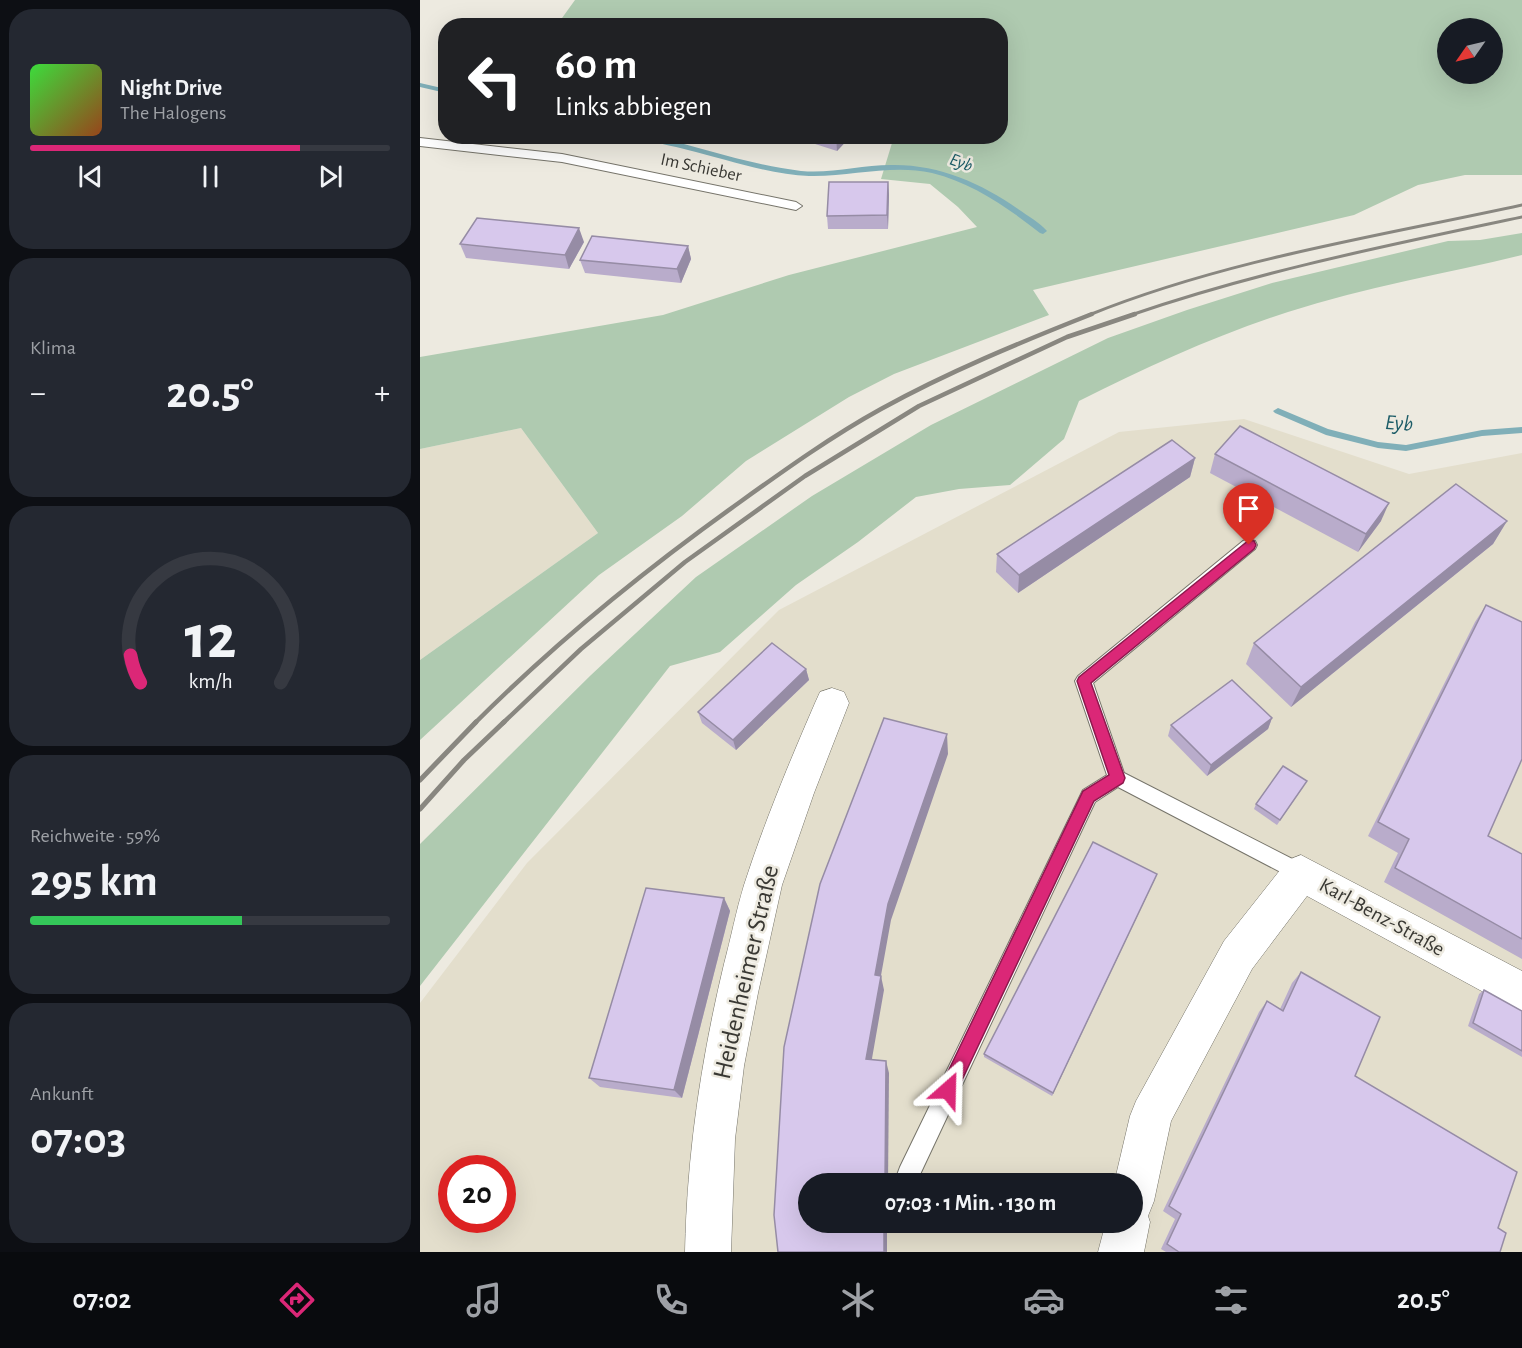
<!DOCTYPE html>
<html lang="de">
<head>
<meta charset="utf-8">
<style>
  body { margin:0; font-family:"Alegreya Sans",sans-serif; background:#242831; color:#f1f3f6; height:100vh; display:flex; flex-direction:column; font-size:22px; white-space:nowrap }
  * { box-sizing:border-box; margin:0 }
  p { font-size:20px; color:#9ea1a6 }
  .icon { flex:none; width:33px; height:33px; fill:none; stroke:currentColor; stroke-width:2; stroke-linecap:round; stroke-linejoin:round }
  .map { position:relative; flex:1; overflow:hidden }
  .side { display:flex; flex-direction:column; gap:9px; padding:9px; background:#0d0f14; width:420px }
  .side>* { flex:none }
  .banner { position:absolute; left:18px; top:18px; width:570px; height:126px; border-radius:24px; box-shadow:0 6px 24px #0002; background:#202124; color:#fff; overflow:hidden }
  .needle { width:39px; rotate:236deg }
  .controls { position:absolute; left:1017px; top:18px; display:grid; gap:12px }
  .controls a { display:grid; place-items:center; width:66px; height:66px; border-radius:50%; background:#171b24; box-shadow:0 6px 24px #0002; font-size:30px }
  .speed { position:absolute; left:18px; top:1155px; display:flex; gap:12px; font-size:30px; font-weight:700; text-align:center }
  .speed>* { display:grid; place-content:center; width:78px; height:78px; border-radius:50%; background:#171b24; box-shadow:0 6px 24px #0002; line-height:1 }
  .speed .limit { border:9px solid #d22; background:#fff; color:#111 }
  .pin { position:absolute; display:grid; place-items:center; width:51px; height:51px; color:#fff; margin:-62px -26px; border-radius:50% 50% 50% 0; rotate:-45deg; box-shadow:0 0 6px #0007 }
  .pin .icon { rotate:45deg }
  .me { position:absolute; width:66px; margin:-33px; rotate:25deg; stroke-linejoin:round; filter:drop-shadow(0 0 4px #0008) }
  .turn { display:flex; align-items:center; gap:21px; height:126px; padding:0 18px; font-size:27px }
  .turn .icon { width:78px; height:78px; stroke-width:2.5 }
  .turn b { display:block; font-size:42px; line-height:51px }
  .big { font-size:45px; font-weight:600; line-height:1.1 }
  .side .widget { flex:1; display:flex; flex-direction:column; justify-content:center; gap:9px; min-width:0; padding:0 21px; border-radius:24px; background:#242831 }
  .side .dial { align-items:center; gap:0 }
  .dial svg { height:156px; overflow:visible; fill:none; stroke:#363941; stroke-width:7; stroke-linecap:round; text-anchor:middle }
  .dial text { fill:#f1f3f6; stroke:none }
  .song { display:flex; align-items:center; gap:18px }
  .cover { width:72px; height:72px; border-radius:9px; background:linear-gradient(135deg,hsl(120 70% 55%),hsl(20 70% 35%)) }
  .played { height:6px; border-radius:3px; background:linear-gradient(90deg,#db2777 75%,#363941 75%) }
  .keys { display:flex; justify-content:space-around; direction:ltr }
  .heat { display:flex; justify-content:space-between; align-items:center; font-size:33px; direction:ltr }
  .charge { height:9px; border-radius:4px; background:linear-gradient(90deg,#34c759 59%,#363941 0) }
  .trip { position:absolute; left:378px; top:1173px; width:345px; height:60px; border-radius:30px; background:#171b24; box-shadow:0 6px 24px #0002; font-weight:600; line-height:60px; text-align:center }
  .menu { display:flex; height:96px; justify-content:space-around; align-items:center; background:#090b0e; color:#9ea1a6 }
  .menu .icon { width:42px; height:42px }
  .menu .current { color:#db2777 }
  .menu b { font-size:27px; color:#f1f3f6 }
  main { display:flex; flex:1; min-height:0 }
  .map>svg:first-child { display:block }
  .built { fill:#e3decc; fill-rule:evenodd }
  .green { fill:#afcab0; fill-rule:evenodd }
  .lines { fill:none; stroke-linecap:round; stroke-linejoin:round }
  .stream { fill:#80afb8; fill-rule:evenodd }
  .lane-casing { stroke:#76746a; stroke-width:2 }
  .street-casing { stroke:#76746a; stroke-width:1 }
  .lane { fill:#fff; fill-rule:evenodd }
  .street { fill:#fff; fill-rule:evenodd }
  .rail-far2 { stroke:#898780; stroke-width:3 }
  .rail-far1 { stroke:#898780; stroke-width:4.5 }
  .rail { stroke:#898780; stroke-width:5 }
  .wall { fill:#b9accb }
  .shaded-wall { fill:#968ca5 }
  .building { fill:#d7c8ec; stroke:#968ca5; stroke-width:1.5 }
  .route { fill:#db2777; stroke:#8e194d; stroke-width:1.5 }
  .labels { text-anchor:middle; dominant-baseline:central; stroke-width:5; stroke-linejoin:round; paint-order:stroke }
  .far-water-label { font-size:18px; font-style:italic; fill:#1c5c67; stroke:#edeae0 }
  .far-street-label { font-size:18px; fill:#393833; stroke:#edeae0 }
  .street-label { font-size:21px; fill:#393833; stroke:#edeae0 }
  .water-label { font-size:22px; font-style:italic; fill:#1c5c67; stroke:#edeae0 }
  .near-street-label { font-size:26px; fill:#393833; stroke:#edeae0 }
</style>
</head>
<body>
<main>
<section class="side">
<div class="widget">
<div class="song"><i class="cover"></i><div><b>Night Drive</b><p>The Halogens</p></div></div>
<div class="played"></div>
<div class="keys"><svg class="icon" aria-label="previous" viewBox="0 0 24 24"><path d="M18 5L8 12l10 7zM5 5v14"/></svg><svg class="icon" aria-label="pause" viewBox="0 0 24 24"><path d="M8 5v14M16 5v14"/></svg><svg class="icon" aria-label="next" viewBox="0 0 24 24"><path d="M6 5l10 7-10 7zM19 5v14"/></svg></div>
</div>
<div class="widget"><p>Klima</p>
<div class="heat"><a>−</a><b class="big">20.5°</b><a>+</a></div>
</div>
<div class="widget dial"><svg viewBox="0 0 100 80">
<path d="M14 69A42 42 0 1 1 86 69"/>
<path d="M14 69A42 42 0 0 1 9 55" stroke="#db2777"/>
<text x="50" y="56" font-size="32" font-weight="700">12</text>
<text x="50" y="72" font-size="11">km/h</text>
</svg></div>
<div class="widget"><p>Reichweite · 59%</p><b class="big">295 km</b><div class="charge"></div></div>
<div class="widget"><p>Ankunft</p><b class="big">07:03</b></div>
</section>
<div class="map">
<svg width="1102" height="1252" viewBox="0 0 1102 1252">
  <rect width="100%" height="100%" fill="#edeae0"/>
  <g class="built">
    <path d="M824,419l165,55 113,-21v799h-1102v-249l107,-140 252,-253 340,-178zM32,1168h50v52h-50zM388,1184h324v38h-324z"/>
    <polygon points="101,428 178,533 0,660 0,449"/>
  </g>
  <g class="green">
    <path d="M155,0h947v175h-57l-47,10 -64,30 -321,75 16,25 -155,59 -45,23 -103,64 -64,55 -83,59 -179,165v-80l178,-127 -77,-105 -101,21v-92l243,-42 126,-40 188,-48 -19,-20 -28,-23 -49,-5 11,-36 -4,-6 112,-1v-110l-443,-1zM1028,28h44v46h-44z"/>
    <path d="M1102,233v22c-78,19 -157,32 -234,57 -72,23 -141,55 -209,89l-15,38 -54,46 -51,4 -43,8 -58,45 -62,43 -76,67 -50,14 -250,320v-142l171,-169 105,-98 116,-81 119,-71 177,-87 79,-28 85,-27 176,-42 32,-1z"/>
  </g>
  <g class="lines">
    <g class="stream">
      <polygon points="0,83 26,89 26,93 0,87"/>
      <path d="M220,136h14c48,12 97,29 147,35 30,3 60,-6 90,-6 47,-1 90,18 127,44 10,7 21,13 29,22l-4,3 -3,-1c-32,-25 -67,-50 -108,-60 -41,-9 -81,4 -123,3 -38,-1 -84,-17 -121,-26 -15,-4 -34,-7 -48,-14z"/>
      <polygon points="858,408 908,429 958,442 986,445 1062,430 1102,427 1102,433 1062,436 986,451 958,448 906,435 855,413 853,411"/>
    </g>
    <defs>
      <g id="lane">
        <polygon points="0,138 142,154 376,202 382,206 376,210 142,162 0,146"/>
        <polygon points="829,539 835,541 837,545 835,549 673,683 704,773 888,867 890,873 888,879 881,882 874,879 698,787 675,802 496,1183 480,1183 477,1175 480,1167 663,790 687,775 655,681 658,676 823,541"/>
      </g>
      <g id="street">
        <path d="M412,688l12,4 5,11 -35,90 -32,92 -24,108 -14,73 -9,73 -4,113h-46c2,-98 16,-192 39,-288 7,-26 12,-53 20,-79 20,-62 45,-122 71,-182l5,-11z"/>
        <polygon points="881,855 1102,971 1102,1013 887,896 832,969 751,1121 734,1201 728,1216 730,1222 724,1252 678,1252 686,1222 712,1222 712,1184 694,1184 710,1116 716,1101 804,941 868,860"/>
      </g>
    </defs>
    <use href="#lane" class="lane-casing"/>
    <use href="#street" class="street-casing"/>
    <use href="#lane" class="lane"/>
    <use href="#street" class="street"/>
    <g class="rail-far2">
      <path d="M669,315c139,-56 287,-78 433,-110"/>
      <path d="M711,315c128,-44 259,-70 391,-98"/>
    </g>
    <g class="rail-far1">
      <path d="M55,723c81,-81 171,-154 265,-221 46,-33 92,-66 141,-93 67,-37 140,-67 211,-95"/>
      <polyline points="83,723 161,649 265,562 385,476 499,406 647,337 715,314"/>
    </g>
    <g class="rail">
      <polyline points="0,780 56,722"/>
      <polyline points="0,809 44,760 84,722"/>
    </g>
  </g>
  <g class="wall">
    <polygon points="370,136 431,136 417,151"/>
    <polygon points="468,182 469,195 468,229 408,229 407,216"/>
    <polygon points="164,242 149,269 46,258 40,244"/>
    <polygon points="268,246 271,259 261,283 165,273 160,260"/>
    <polygon points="795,454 961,521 938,552 790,473"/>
    <polygon points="775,458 770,477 598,593 576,572 577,554"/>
    <polygon points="1087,521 1073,544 871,707 826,664 834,643"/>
    <polygon points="1066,605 1068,836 1102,854 1102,959 964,882 978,853 948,836 1055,622"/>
    <polygon points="386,669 389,680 316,750 282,723 278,712"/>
    <polygon points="852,718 848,729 787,776 748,736 751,725"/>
    <polygon points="884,786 857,825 834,809 836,804"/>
    <polygon points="737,874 632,1096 564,1057 564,1054"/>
    <polygon points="304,898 310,911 262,1098 180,1087 169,1078"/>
    <polygon points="881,972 935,1076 1078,1228 1080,1252 746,1252 741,1249 755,1219 743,1211 839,1012 847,1001 860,1009 872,983"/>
    <polygon points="1064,990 1102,1011 1102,1057 1048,1026 1059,994"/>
  </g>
  <g class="shaded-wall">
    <polygon points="416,136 431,136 417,151"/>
    <polygon points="468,182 469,195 468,229 467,215"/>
    <polygon points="159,228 164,242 149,269 145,255"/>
    <polygon points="268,246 271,259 261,283 257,269"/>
    <polygon points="775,458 770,477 598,593 599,575"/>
    <polygon points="969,503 961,521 938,552 946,534"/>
    <polygon points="1087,521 1073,544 871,707 881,687"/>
    <polygon points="386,669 389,680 316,750 313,740"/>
    <polygon points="852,718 848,729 787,776 791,765"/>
    <polygon points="527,734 528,754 471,920 460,981 461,976 464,990 450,1070 446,1059 455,975 468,904"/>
    <polygon points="737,874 735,879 632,1096 633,1093"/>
    <polygon points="304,898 310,911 262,1098 254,1090"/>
    <polygon points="466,1061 469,1073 468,1184 465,1184"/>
    <rect x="464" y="1222" width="3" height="30"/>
  </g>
  <g class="building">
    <polygon points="409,182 468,182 467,215 407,216"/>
    <polygon points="57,218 159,228 145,255 40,244"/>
    <polygon points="172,236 268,246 257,269 160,260"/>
    <polygon points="820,426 969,503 946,534 795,454"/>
    <polygon points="752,440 775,458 599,575 577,554"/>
    <polygon points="1036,484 1087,521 881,687 834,643"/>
    <polygon points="1066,605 1102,622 1102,759 1068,836 1102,854 1102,939 975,868 989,839 958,822"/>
    <polygon points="352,643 386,669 313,740 278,712"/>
    <polygon points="812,680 852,718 791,765 751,725"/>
    <polygon points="464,718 527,734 468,904 455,975 461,976 446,1059 466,1061 465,1184 388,1184 388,1222 464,1222 464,1252 358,1252 354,1215 364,1047 400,884"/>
    <polygon points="863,766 887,781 860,820 836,804"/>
    <polygon points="673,842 737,874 633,1093 564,1054"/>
    <polygon points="226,888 304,898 254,1090 169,1078"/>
    <polygon points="881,972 960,1017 935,1076 1097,1172 1078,1228 1086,1233 1080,1252 759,1252 747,1244 761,1214 749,1206 847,1001 863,1011"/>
    <polygon points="1064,990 1102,1011 1102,1051 1053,1023"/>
  </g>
  <polygon class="route" points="829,540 834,541 836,545 834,549 671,683 705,778 703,783 674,801 534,1097 528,1099 522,1097 519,1090 522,1084 663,791 689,775 657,681 659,677"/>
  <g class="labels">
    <g class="far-water-label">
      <text transform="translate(541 163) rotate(20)">Eyb</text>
    </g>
    <g class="far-street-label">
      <text transform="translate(281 168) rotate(12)">Im Schieber</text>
    </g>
    <g class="street-label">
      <text transform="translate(962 917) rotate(29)">Karl-Benz-Straße</text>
    </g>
    <g class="water-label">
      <text transform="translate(979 423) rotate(4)">Eyb</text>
    </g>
    <g class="near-street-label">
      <text transform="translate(326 972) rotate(-77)">Heidenheimer Straße</text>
    </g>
  </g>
</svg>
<div class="controls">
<a><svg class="needle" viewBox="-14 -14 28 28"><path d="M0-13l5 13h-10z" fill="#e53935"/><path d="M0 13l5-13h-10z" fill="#9ea1a6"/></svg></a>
</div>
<div class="speed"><div class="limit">20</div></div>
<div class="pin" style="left:829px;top:545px;background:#d93025"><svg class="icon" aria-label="arrive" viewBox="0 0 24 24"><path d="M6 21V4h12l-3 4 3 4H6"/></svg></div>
<svg class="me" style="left:528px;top:1090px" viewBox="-20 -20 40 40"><path d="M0-17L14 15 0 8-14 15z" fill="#db2777" stroke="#fff" stroke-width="4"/></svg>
<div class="trip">07:03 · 1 Min. · 130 m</div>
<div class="banner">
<div class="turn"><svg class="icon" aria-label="left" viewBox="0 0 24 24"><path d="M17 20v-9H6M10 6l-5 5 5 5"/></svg><div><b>60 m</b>Links abbiegen</div></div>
</div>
</div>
</main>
<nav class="menu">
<b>07:02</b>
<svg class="icon current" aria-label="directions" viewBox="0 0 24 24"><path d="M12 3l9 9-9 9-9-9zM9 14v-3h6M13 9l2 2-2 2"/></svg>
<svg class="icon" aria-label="music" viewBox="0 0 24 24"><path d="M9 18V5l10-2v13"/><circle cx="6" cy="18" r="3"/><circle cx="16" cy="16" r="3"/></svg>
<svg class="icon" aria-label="phone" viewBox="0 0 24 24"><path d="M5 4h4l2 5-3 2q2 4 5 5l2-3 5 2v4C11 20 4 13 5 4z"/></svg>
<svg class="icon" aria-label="climate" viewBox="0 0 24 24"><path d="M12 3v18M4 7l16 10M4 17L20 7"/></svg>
<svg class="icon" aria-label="car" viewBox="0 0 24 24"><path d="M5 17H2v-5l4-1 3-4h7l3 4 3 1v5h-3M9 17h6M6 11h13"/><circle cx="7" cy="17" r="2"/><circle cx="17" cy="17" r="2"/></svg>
<svg class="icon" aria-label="filters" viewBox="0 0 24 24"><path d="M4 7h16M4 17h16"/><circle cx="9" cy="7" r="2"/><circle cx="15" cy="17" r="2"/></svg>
<b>20.5°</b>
</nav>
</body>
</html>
